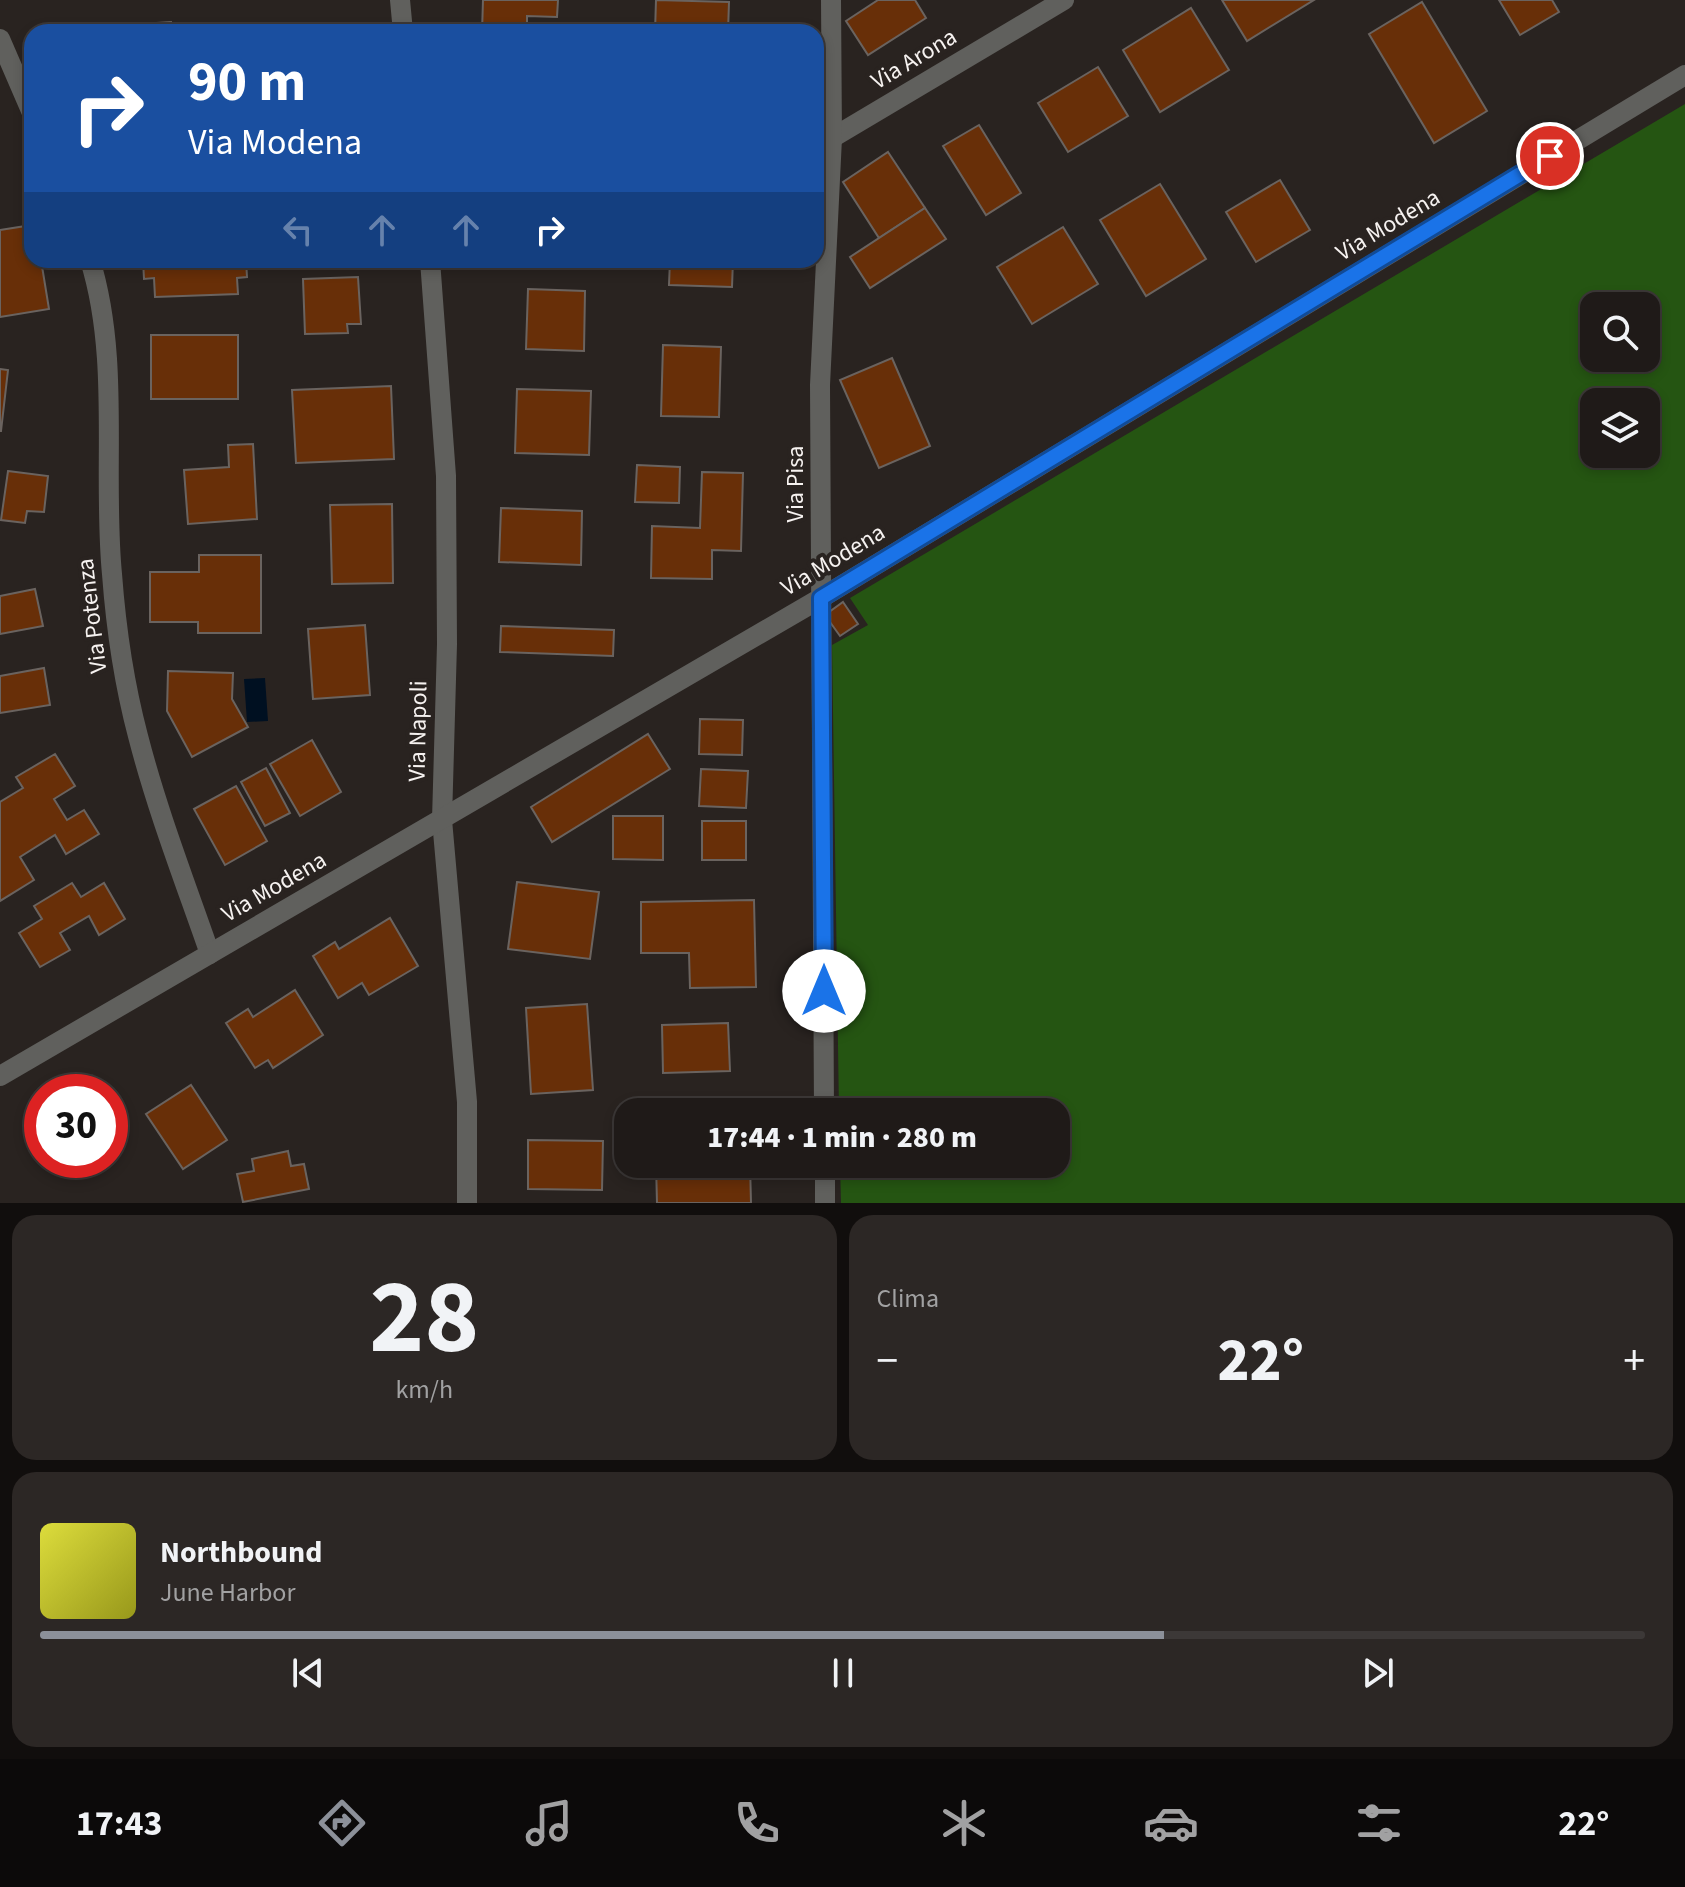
<!DOCTYPE html>
<html lang="it">
<head>
<meta charset="utf-8">
<style>
  body { margin:0; font-family:"Source Sans 3",sans-serif; background:#2c2725; color:#f1f3f6; height:100vh; display:flex; flex-direction:column; font-size:30px; white-space:nowrap }
  * { box-sizing:border-box; margin:0 }
  p { font-size:26px; color:#a1a1a2 }
  .icon { flex:none; width:44px; height:44px; fill:none; stroke:currentColor; stroke-width:2; stroke-linecap:round; stroke-linejoin:round }
  .map { position:relative; height:1203px; overflow:hidden }
  .details { display:flex; flex-direction:column; gap:12px; padding:12px; background:#110e0d; flex:1 }
  .details>* { flex:none }
  .guide { position:absolute; left:24px; top:24px; width:800px; height:244px; border-radius:24px; box-shadow:0 4px 12px #0003,0 0 0 2px #3c3837; background:#1a4fa0; color:#fff; overflow:hidden }
  .tools { position:absolute; left:1580px; top:292px; display:grid; gap:16px }
  .tools a { display:grid; place-items:center; width:80px; height:80px; border-radius:16px; background:#1f1a18; box-shadow:0 4px 12px #0003,0 0 0 2px #3c3837; font-size:40px }
  .speed { position:absolute; left:24px; top:1074px; display:flex; gap:16px; font-size:40px; font-weight:700; text-align:center }
  .speed>* { display:grid; place-content:center; width:104px; height:104px; border-radius:50%; background:#1f1a18; box-shadow:0 4px 12px #0003,0 0 0 2px #3c3837; line-height:1 }
  .speed .limit { border:12px solid #d22; background:#fff; color:#111 }
  .pin { position:absolute; display:grid; place-items:center; width:68px; height:68px; color:#fff; margin:-34px; border:4px solid #fff; border-radius:50%; box-shadow:0 2px 8px #0007 }
  .me { position:absolute; width:88px; margin:-44px; rotate:0deg; stroke-linejoin:round; filter:drop-shadow(0 0 6px #0008) }
  .turn { display:flex; align-items:center; gap:28px; height:168px; padding:0 32px; font-size:36px }
  .turn .icon { width:104px; height:104px; stroke-width:2.5 }
  .turn b { display:block; font-size:56px; line-height:68px }
  .lanes { display:flex; align-items:center; height:76px; padding:0 32px; background:#0003; justify-content:center; gap:40px; direction:ltr }
  .lanes .off { opacity:.35 }
  .big { font-size:60px; font-weight:800; line-height:1.1 }
  .details .widget { flex:1; display:flex; flex-direction:column; justify-content:center; gap:12px; min-width:0; padding:0 28px; border-radius:24px; background:#2c2725 }
  .details .dial { align-items:center; gap:0 }
  .dial b { font-size:104px; line-height:1 }
  .song { display:flex; align-items:center; gap:24px }
  .cover { width:96px; height:96px; border-radius:12px; background:linear-gradient(135deg,hsl(60 70% 55%),hsl(60 70% 35%)) }
  .played { height:8px; border-radius:4px; background:linear-gradient(90deg,#8c9099 70%,#3c3837 70%) }
  .keys { display:flex; justify-content:space-around; direction:ltr }
  .heat { display:flex; justify-content:space-between; align-items:center; font-size:44px; direction:ltr }
  .details .tiles { flex:1; display:grid; gap:12px; grid-template-columns:1fr 1fr }
  .widget:last-child { grid-column:span 2 }
  .trip { position:absolute; left:614px; top:1098px; width:456px; height:80px; border-radius:24px; background:#1f1a18; box-shadow:0 4px 12px #0003,0 0 0 2px #3c3837; font-weight:800; line-height:80px; text-align:center }
  .tab-bar { display:flex; height:128px; justify-content:space-around; align-items:center; background:#0c0a0a; color:#a1a1a2 }
  .tab-bar .icon { width:56px; height:56px }
  .tab-bar .active { color:#8c9099 }
  .tab-bar b { font-size:36px; color:#f1f3f6 }
  .map>svg:first-child { display:block }
  .green { fill:#255512; fill-rule:evenodd }
  .water { fill:#001021 }
  .building { fill:#682f08; stroke:#6a635f; stroke-width:2 }
  .lines { fill:none; stroke-linecap:round; stroke-linejoin:round }
  .minor { stroke:#60605d; stroke-width:20 }
  .route-casing { stroke:#114b97; stroke-width:20 }
  .route { stroke:#1a73e8; stroke-width:14 }
  .labels { text-anchor:middle; dominant-baseline:central; stroke-width:8; stroke-linejoin:round; paint-order:stroke }
  .street-label { font-size:24px; fill:#f6f2f0; stroke:#292320 }
</style>
</head>
<body>
<div class="map">
<svg width="1685" height="1203" viewBox="0 0 1685 1203">
  <rect width="100%" height="100%" fill="#292320"/>
  <path class="green" d="M1685,104v1099h-844l-1,-39h216v-52h-217l-7,-467 36,-20 -18,-27zM1594,306h52v52h-52zM1594,402h52v52h-52z"/>
  <polygon class="water" points="265,678 268,721 247,722 244,679"/>
  <g class="building">
    <polygon points="483,0 558,0 557,17 527,16 527,32 482,32"/>
    <polygon points="656,0 729,2 728,32 655,32"/>
    <polygon points="878,0 915,0 926,18 868,55 846,21"/>
    <polygon points="1222,0 1314,0 1247,41"/>
    <polygon points="1499,0 1552,0 1559,12 1520,35"/>
    <polygon points="1422,2 1487,111 1434,143 1369,34"/>
    <polygon points="1191,8 1229,70 1160,112 1123,50"/>
    <polygon points="171,22 172,32 95,32 94,27"/>
    <polygon points="1098,67 1128,116 1068,152 1038,103"/>
    <polygon points="979,125 1021,193 986,215 943,146"/>
    <polygon points="888,152 925,208 879,238 843,182"/>
    <polygon points="1280,180 1310,230 1256,262 1226,212"/>
    <polygon points="1160,184 1206,259 1146,296 1100,220"/>
    <polygon points="925,208 946,239 870,288 850,257"/>
    <polygon points="32,225 32,260 41,260 49,309 0,317 0,230"/>
    <polygon points="1063,227 1098,284 1032,324 997,267"/>
    <polygon points="143,260 246,260 247,277 237,278 238,294 155,297 154,278 144,279"/>
    <polygon points="670,260 733,260 732,287 669,285"/>
    <polygon points="358,277 361,324 347,324 348,333 305,334 303,279"/>
    <polygon points="528,289 585,291 584,351 526,349"/>
    <rect x="151" y="335" width="87" height="64"/>
    <polygon points="663,345 721,347 719,417 661,416"/>
    <polygon points="892,358 930,446 879,468 840,380"/>
    <polygon points="0,369 8,370 1,431 0,431"/>
    <polygon points="391,386 394,459 296,463 292,390"/>
    <polygon points="517,389 591,391 589,455 515,453"/>
    <polygon points="253,444 257,519 188,524 184,470 229,467 228,445"/>
    <polygon points="637,465 680,467 679,503 635,502"/>
    <polygon points="8,471 48,476 44,512 27,511 25,523 1,520"/>
    <polygon points="702,472 743,473 741,551 712,550 712,579 651,578 652,526 700,528"/>
    <polygon points="392,504 393,583 332,584 330,505"/>
    <polygon points="501,508 582,511 581,565 499,562"/>
    <polygon points="199,555 261,555 261,633 198,633 198,622 150,622 150,572 199,572"/>
    <polygon points="35,589 43,626 0,634 0,596"/>
    <polygon points="843,602 858,624 840,636 825,615"/>
    <polygon points="365,625 370,695 313,699 308,629"/>
    <polygon points="501,626 614,630 613,656 500,652"/>
    <polygon points="44,668 50,705 0,713 0,676"/>
    <polygon points="168,671 233,673 232,699 248,727 192,757 167,711"/>
    <polygon points="700,719 743,720 742,755 699,754"/>
    <polygon points="648,734 670,769 552,842 531,807"/>
    <polygon points="312,740 341,792 300,816 270,764"/>
    <polygon points="55,754 75,786 54,799 67,820 84,810 99,834 66,854 55,835 20,857 34,880 0,901 0,802 23,788 16,777"/>
    <polygon points="266,768 290,813 265,826 241,782"/>
    <polygon points="701,769 748,771 746,808 699,806"/>
    <polygon points="236,786 267,841 225,865 194,809"/>
    <polygon points="613,816 663,816 663,860 613,859"/>
    <rect x="702" y="821" width="44" height="39"/>
    <polygon points="517,882 599,892 590,959 508,949"/>
    <polygon points="72,883 81,897 104,883 125,919 99,935 89,916 60,933 70,950 40,967 19,933 42,919 34,906"/>
    <polygon points="754,900 756,987 690,988 689,953 641,953 641,902"/>
    <polygon points="390,918 418,966 369,995 362,983 338,998 313,956 335,942 339,949"/>
    <polygon points="295,990 323,1035 273,1068 268,1060 255,1068 226,1023 248,1009 253,1017"/>
    <polygon points="587,1004 593,1090 531,1094 526,1008"/>
    <polygon points="728,1023 730,1071 663,1073 662,1025"/>
    <polygon points="92,1076 102,1092 68,1092"/>
    <polygon points="191,1085 227,1140 183,1169 146,1114"/>
    <polygon points="528,1140 603,1141 602,1190 528,1189"/>
    <polygon points="288,1151 291,1166 304,1164 309,1189 243,1202 237,1174 254,1171 252,1159"/>
    <polygon points="656,1164 750,1164 751,1203 657,1203"/>
  </g>
  <g class="lines">
    <g class="minor">
      <polyline points="400,0 403,32"/>
      <polyline points="0,39 32,113"/>
      <polyline points="832,138 1064,0"/>
      <path d="M90,260c31,100 12,211 22,314 4,54 12,109 26,162 19,74 47,146 72,218"/>
      <polyline points="430,260 446,476 447,644 442,820 467,1102 467,1203"/>
      <polyline points="0,1076 821,598 1685,75"/>
      <polyline points="824,1112 820,385 832,138 831,0"/>
      <polyline points="825,1164 825,1203"/>
    </g>
  </g>
  <g class="lines">
    <defs>
      <polyline id="route" points="824,991 821,598 1550,156"/>
    </defs>
    <use href="#route" class="route-casing"/>
    <use href="#route" class="route"/>
  </g>
  <g class="labels">
    <g class="street-label">
      <text transform="translate(914 59) rotate(-31)">Via Arona</text>
      <text transform="translate(1388 225) rotate(-31)">Via Modena</text>
      <text transform="translate(795 484) rotate(-90)">Via Pisa</text>
      <text transform="translate(833 560) rotate(-31)">Via Modena</text>
      <text transform="translate(92 616) rotate(-97)">Via Potenza</text>
      <text transform="translate(418 731) rotate(-89)">Via Napoli</text>
      <text transform="translate(274 887) rotate(-30)">Via Modena</text>
    </g>
  </g>
</svg>
<div class="tools">
<a><svg class="icon" aria-label="search" viewBox="0 0 24 24"><circle cx="10" cy="10" r="6"/><path d="M15 15l6 6"/></svg></a>
<a><svg class="icon" aria-label="layers" viewBox="0 0 24 24"><path d="M12 4l9 5-9 5-9-5zM3 14l9 5 9-5"/></svg></a>
</div>
<div class="speed"><div class="limit">30</div></div>
<div class="pin" style="left:1550px;top:156px;background:#d93025"><svg class="icon" aria-label="arrive" viewBox="0 0 24 24"><path d="M6 21V4h12l-3 4 3 4H6"/></svg></div>
<svg class="me" style="left:824px;top:991px" viewBox="-20 -20 40 40"><circle r="19" fill="#fff"/><path d="M0-13L10 11 0 6-10 11z" fill="#1a73e8"/></svg>
<div class="trip">17:44 · 1 min · 280 m</div>
<div class="guide">
<div class="turn"><svg class="icon" aria-label="right" viewBox="0 0 24 24"><path d="M7 20v-9h11M14 6l5 5-5 5"/></svg><div><b>90 m</b>Via Modena</div></div>
<div class="lanes"><svg class="icon off" aria-label="left" viewBox="0 0 24 24"><path d="M17 20v-9H6M10 6l-5 5 5 5"/></svg><svg class="icon off" aria-label="ahead" viewBox="0 0 24 24"><path d="M12 20V5M6 11l6-6 6 6"/></svg><svg class="icon off" aria-label="ahead" viewBox="0 0 24 24"><path d="M12 20V5M6 11l6-6 6 6"/></svg><svg class="icon" aria-label="right" viewBox="0 0 24 24"><path d="M7 20v-9h11M14 6l5 5-5 5"/></svg></div>
</div>
</div>
<section class="details">
<div class="tiles">
<div class="widget dial"><b>28</b><p>km/h</p></div>
<div class="widget"><p>Clima</p>
<div class="heat"><a>−</a><b class="big">22°</b><a>+</a></div>
</div>
<div class="widget">
<div class="song"><i class="cover"></i><div><b>Northbound</b><p>June Harbor</p></div></div>
<div class="played"></div>
<div class="keys"><svg class="icon" aria-label="previous" viewBox="0 0 24 24"><path d="M18 5L8 12l10 7zM5 5v14"/></svg><svg class="icon" aria-label="pause" viewBox="0 0 24 24"><path d="M8 5v14M16 5v14"/></svg><svg class="icon" aria-label="next" viewBox="0 0 24 24"><path d="M6 5l10 7-10 7zM19 5v14"/></svg></div>
</div>
</div>
</section>
<nav class="tab-bar">
<b>17:43</b>
<svg class="icon active" aria-label="directions" viewBox="0 0 24 24"><path d="M12 3l9 9-9 9-9-9zM9 14v-3h6M13 9l2 2-2 2"/></svg>
<svg class="icon" aria-label="music" viewBox="0 0 24 24"><path d="M9 18V5l10-2v13"/><circle cx="6" cy="18" r="3"/><circle cx="16" cy="16" r="3"/></svg>
<svg class="icon" aria-label="phone" viewBox="0 0 24 24"><path d="M5 4h4l2 5-3 2q2 4 5 5l2-3 5 2v4C11 20 4 13 5 4z"/></svg>
<svg class="icon" aria-label="climate" viewBox="0 0 24 24"><path d="M12 3v18M4 7l16 10M4 17L20 7"/></svg>
<svg class="icon" aria-label="car" viewBox="0 0 24 24"><path d="M5 17H2v-5l4-1 3-4h7l3 4 3 1v5h-3M9 17h6M6 11h13"/><circle cx="7" cy="17" r="2"/><circle cx="17" cy="17" r="2"/></svg>
<svg class="icon" aria-label="filters" viewBox="0 0 24 24"><path d="M4 7h16M4 17h16"/><circle cx="9" cy="7" r="2"/><circle cx="15" cy="17" r="2"/></svg>
<b>22°</b>
</nav>
</body>
</html>
